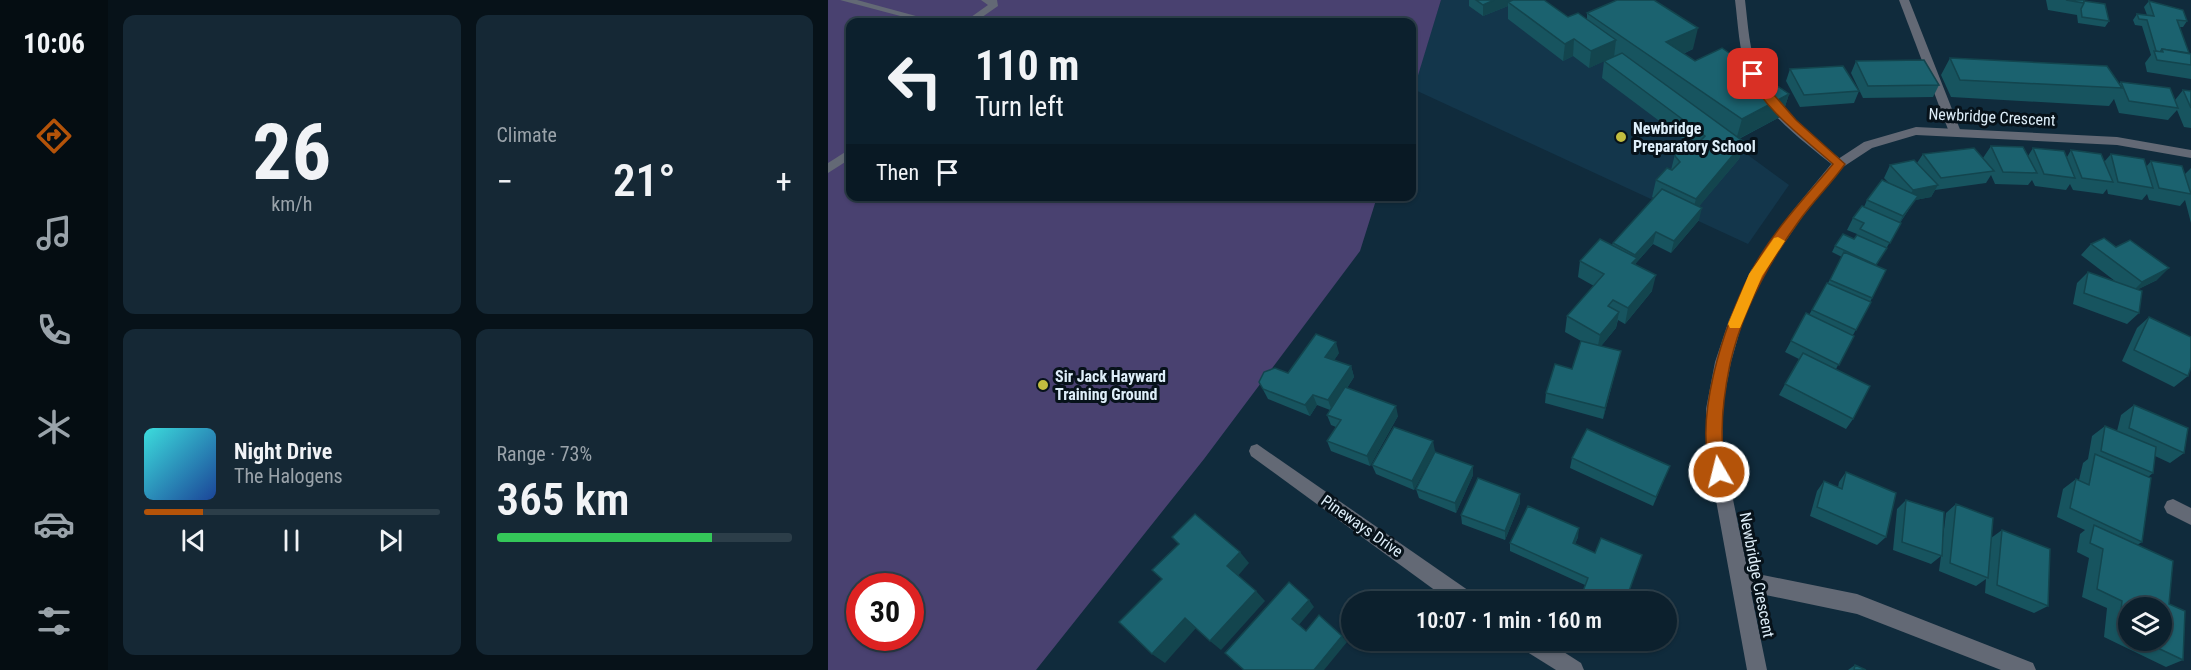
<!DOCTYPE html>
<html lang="en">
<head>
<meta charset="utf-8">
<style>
  body { margin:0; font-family:"Roboto Condensed",sans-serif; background:#152835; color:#f1f3f6; height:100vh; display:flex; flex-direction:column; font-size:22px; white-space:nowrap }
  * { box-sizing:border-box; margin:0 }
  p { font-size:20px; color:#9aa3aa }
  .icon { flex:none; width:33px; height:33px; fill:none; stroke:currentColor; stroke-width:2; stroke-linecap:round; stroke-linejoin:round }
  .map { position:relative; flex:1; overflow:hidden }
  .details { display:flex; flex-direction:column; gap:15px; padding:15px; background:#071219; width:720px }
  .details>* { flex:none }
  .hud { position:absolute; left:18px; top:18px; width:570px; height:183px; border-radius:12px; box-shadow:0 2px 4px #0004,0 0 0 2px #2c3e49; background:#0c202d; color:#f1f3f6; overflow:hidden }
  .tools { position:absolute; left:1290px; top:597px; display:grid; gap:12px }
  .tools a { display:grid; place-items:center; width:54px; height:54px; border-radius:50%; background:#0c202d; box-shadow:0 2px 4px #0004,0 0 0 2px #2c3e49; font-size:30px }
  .speed { position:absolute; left:18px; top:573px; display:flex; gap:12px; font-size:30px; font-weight:700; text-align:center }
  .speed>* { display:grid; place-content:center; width:78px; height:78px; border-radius:50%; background:#0c202d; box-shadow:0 2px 4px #0004,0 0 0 2px #2c3e49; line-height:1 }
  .speed .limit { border:9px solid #d22; background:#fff; color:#111 }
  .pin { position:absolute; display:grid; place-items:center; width:51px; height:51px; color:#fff; margin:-26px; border-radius:12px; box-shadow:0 3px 9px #0006 }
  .me { position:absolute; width:66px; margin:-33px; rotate:352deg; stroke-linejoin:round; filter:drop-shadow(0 0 4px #0008) }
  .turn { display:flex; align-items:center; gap:21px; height:126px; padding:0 30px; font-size:27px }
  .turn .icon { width:78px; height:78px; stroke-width:2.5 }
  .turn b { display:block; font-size:42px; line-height:51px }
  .then { display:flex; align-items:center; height:57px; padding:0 30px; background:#0003; gap:12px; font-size:22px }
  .big { font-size:45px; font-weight:600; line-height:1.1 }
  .details .tile { flex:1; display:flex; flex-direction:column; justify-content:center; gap:9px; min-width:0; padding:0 21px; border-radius:12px; background:#152835 }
  .details .dial { align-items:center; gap:0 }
  .dial b { font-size:78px; line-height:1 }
  .song { display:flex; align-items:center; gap:18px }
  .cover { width:72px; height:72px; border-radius:9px; background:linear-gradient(135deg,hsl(180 70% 55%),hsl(220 70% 35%)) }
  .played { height:6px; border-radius:3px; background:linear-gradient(90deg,#b45309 20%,#2c3e49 20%) }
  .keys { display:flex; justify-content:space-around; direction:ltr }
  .heat { display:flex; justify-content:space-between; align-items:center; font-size:33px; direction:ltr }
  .charge { height:9px; border-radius:4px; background:linear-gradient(90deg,#34c759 73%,#2c3e49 0) }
  .details .tiles { flex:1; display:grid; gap:15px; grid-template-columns:repeat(2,1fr) }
  .trip { position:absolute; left:513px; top:591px; width:336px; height:60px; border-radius:30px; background:#0c202d; box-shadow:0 2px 4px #0004,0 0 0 2px #2c3e49; font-weight:600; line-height:60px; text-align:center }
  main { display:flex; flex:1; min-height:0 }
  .tabs { display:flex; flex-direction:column; width:108px; justify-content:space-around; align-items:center; background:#050d12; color:#9aa3aa }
  .tabs .icon { width:42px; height:42px }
  .tabs .on { color:#b45309 }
  .tabs b { font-size:27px; color:#f1f3f6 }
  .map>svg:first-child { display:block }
  .built { fill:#13364b }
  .green { fill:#494170; fill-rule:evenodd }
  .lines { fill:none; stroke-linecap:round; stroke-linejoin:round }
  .service { fill:#636975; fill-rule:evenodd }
  .minor { fill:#636975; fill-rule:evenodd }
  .wall { fill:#17545f; fill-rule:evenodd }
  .shaded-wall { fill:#13454e }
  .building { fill:#1b626f; stroke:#13454e; stroke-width:1.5 }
  .route { fill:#b45309; stroke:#753606; stroke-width:1.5 }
  .slow { fill:#f59e0b }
  .poi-dot { fill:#c2bd3f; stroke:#07121a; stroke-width:2 }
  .labels { text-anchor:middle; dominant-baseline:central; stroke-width:6; stroke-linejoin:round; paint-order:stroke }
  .street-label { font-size:16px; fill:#deeef9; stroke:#07121a }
  .poi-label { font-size:16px; font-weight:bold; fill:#deeef9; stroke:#07121a; text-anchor:start }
</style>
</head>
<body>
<main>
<nav class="tabs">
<b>10:06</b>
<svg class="icon on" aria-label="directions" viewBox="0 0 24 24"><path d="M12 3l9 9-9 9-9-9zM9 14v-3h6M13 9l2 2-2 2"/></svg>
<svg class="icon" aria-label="music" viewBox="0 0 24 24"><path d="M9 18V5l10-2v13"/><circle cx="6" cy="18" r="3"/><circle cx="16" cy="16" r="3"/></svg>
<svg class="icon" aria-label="phone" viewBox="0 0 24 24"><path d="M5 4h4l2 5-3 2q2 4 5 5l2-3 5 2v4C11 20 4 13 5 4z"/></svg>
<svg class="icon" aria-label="climate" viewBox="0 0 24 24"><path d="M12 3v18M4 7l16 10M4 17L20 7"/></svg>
<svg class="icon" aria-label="car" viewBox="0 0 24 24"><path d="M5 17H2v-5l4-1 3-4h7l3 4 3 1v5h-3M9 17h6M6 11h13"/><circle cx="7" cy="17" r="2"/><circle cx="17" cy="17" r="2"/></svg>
<svg class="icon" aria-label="filters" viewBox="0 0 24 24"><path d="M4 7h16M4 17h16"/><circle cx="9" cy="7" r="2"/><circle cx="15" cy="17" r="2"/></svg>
</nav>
<section class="details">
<div class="tiles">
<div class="tile dial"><b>26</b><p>km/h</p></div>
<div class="tile"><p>Climate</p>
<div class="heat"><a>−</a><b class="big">21°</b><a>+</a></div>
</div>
<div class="tile">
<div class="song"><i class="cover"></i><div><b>Night Drive</b><p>The Halogens</p></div></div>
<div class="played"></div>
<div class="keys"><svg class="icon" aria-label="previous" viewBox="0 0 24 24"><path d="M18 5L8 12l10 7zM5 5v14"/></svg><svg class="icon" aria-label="pause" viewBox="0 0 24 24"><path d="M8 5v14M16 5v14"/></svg><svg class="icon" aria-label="next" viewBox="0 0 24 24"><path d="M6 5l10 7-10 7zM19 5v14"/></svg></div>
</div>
<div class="tile"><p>Range · 73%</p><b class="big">365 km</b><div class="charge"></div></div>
</div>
</section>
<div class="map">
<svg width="1363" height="670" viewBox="0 0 1363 670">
  <rect width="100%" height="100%" fill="#102b3c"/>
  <polygon class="built" points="613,0 709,0 961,185 920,244 585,89"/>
  <path class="green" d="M0,0h613l-29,95v-73h-562v174l527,1 -17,54 -156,208 -168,211h-208zM32,586h50v52h-50z"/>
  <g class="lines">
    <g class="service">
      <polygon points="12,0 29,0 110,22 95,22"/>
      <polygon points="153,0 169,0 170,6 147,22 136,22 160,5"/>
      <path d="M907,0h10c3,24 4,51 14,74 13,33 57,65 84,87v6h-8c-31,-25 -74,-56 -88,-94 -8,-23 -9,-49 -12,-73z"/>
      <polygon points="1071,0 1081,0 1133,132 1131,135 1127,136 1121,132"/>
      <polygon points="22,149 22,159 0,173 0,163"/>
    </g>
    <g class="minor">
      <polygon points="1088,127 1289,137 1363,150 1363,158 1289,145 1088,135 1044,148 1012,169 972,220 934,276 915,320 903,362 894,409 895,451 920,572 1029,594 1205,663 1208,670 1173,670 1029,614 923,592 939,670 919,670 879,451 878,409 887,362 901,320 923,270 962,214 1004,163 1036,142"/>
      <polygon points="429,444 647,595 649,602 623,602 423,456 421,451 423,446"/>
      <polygon points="1345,499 1363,508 1363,525 1339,513 1336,507 1339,501"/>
      <polygon points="688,640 717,640 753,663 756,670 728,670 691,647"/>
    </g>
  </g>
  <g class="wall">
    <polygon points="641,0 716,0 740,17 759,19 759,13 865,49 855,54 867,61 961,94 954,116 911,139 916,142 911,159 871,206 871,220 843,253 825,244 808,263 808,265 824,291 797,324 790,320 788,328 773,346 790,362 775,419 717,403 718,393 744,369 753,341 737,332 739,316 766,286 750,277 752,261 784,245 785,243 826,198 824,197 828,180 843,170 848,150 865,148 866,147 774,78 776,61 761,68 745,56 735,61 680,19 680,6 655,16 641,6"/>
    <polygon points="1218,0 1256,0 1281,21 1277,27 1250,23 1249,15 1220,10"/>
    <polygon points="1321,1 1359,21 1355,27 1351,27 1361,53 1363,54 1363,79 1319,72 1317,63 1323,55 1314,26 1307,25 1305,20 1309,14 1319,15 1316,7"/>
    <polygon points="1122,58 1291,84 1293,82 1347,100 1355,90 1363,91 1363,128 1356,127 1349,110 1340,120 1291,113 1286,99 1281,106 1123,97 1113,75"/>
    <polygon points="1028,61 1111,85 1105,97 1035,98 1023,73"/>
    <polygon points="962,69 1031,91 1026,103 972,107 958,81"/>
    <polygon points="1163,146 1200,156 1205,148 1239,157 1243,150 1276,162 1283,154 1318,167 1323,161 1357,174 1363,168 1363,223 1357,200 1352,206 1321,200 1319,194 1314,200 1280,194 1279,189 1275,194 1245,190 1242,184 1238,190 1207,186 1204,180 1200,185 1167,184 1163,175 1158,183 1107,190 1103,197 1087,200 1072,223 1073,223 1048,266 1044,298 1042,302 1043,302 1025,335 1008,369 1025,419 1018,429 951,395 971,359 957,352 963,341 981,315 999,283 1000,283 1014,257 1004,252 1007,246 1026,239 1029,235 1029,234 1019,230 1025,218 1036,207 1039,200 1061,183 1056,178 1062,165 1089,163 1095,154 1155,158"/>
    <polygon points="1263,244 1329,280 1310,289 1311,313 1299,324 1245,304 1249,283 1260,272 1287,281 1253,255"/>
    <polygon points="1321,317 1360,376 1346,387 1294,361 1309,328"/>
    <polygon points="511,353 506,360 523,366 526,377 519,388 570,416 542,466 503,451 499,441 508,427 503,425 499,415 502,410 489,405 482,416 440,399 431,382 460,373"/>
    <path d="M1306,405l50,48 -14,10 -15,-7 -2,17 -5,4 -6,65 -5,3 32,59 14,56 -17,7 -62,-30 3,-29 -25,-11 7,-39 -12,-6 3,-18 5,-4 -28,-13 6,-28 13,-10 3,1 4,-17 5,-4 4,-23 13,-10 12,5 4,-16zM1300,608l34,32h-34z"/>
    <polygon points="607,451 586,490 548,474 544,465"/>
    <polygon points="744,458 838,475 825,506 742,468"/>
    <polygon points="1018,472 1058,537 1049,545 982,516 989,491 996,481 1010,487 1011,482"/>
    <polygon points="645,475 628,513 591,498 588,489"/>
    <polygon points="1078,500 1114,546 1118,513 1128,504 1163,538 1174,530 1220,606 1206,613 1157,593 1158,579 1148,586 1111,571 1113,556 1103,564 1065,550 1069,509"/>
    <polygon points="692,503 677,540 634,524 633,515"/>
    <polygon points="750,537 747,544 767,553 814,555 757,585 682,551 682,543"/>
    <polygon points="1027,665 1038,670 1020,670"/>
  </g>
  <g class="shaded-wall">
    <polygon points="666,0 691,0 680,2 680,6 655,16 655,5"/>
    <polygon points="870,28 865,49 834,63 838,42"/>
    <polygon points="746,39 745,56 735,61 737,44"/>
    <polygon points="788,40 786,57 761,68 763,51"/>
    <polygon points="961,94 954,116 908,140 914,119"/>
    <polygon points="916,142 911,159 863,216 868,199"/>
    <polygon points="1110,185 1103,197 1087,200 1068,228 1075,216 1078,202 1085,190"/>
    <polygon points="874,208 871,220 843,253 846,241"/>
    <polygon points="828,232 825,244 808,263 806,274 804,263 806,261 807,255"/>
    <polygon points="1341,268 1329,280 1303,293 1314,282"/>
    <polygon points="828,275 824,291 797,324 800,308"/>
    <polygon points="791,312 788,328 769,351 772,335"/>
    <polygon points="508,342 511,353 501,368 497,357"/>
    <polygon points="793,351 790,362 775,419 777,408"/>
    <polygon points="523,366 526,377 504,411 500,400"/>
    <polygon points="485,395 489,405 482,416 477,405"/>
    <polygon points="568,406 570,416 542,466 539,456"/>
    <polygon points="605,441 607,451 586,490 584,481"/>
    <polygon points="645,466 645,475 628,513 627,503"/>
    <polygon points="692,494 692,503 677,540 677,531"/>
    <polygon points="751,528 750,537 744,551 745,543"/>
    <polygon points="412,552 421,563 409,577 399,566"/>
    <polygon points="428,591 437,601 393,650 382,641"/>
    <polygon points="481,600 486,607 470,626 464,619"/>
    <polygon points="357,618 368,628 337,663 324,654"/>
    <polygon points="514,636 519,642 496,670 486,670"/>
  </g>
  <g class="building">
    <polygon points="648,0 666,0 655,5"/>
    <polygon points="685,0 716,0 740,17 750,13 788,40 763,51 746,39 737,44 680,2"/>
    <polygon points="789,0 826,0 870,28 838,42 867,61 894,48 961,94 914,119 759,13"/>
    <polygon points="1238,0 1256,0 1256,3"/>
    <polygon points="1256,1 1277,4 1281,21 1254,17 1253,9 1256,3"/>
    <polygon points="1321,1 1355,10 1359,21 1349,20 1361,53 1334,49 1332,52 1328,51 1319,20 1311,19 1309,14 1326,16"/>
    <polygon points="1334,49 1363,54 1363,65 1329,60 1326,51 1335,52"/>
    <polygon points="794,53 916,142 868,199 828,180 839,168 844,170 852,162 847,156 848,150 865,148 877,136 776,61"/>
    <polygon points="1122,58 1279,66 1294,88 1132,80"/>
    <polygon points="1096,60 1111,85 1040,86 1028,61"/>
    <polygon points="1015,66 1031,91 976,95 962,69"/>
    <polygon points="1293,82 1342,88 1350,108 1301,101"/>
    <polygon points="1355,90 1363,91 1363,108"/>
    <polygon points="1163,146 1195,147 1209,173 1175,172"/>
    <polygon points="1146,148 1166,171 1113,178 1095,154"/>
    <polygon points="1205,148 1236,151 1247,178 1216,174"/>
    <polygon points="1243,150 1273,154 1285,182 1254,178"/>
    <polygon points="1283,154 1316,159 1325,188 1290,182"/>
    <polygon points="1086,160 1110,185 1085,190 1062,165"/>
    <polygon points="1323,161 1354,166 1363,194 1331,188"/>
    <polygon points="1054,180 1090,196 1075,216 1039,200"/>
    <polygon points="834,189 874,208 846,241 828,232 807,255 785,243"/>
    <polygon points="1034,206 1073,223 1062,243 1032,229 1036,223 1025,218"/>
    <polygon points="1015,234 1026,239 1029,235 1059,248 1048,265 1007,246"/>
    <polygon points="1276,238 1288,247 1302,240 1341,268 1314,282 1263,244"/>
    <polygon points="772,239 809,258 804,263 828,275 800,308 785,300 780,306 791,312 772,335 739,316 776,274 752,261"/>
    <polygon points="1016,252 1058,270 1044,298 1002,280"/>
    <polygon points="1260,272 1314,291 1311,313 1256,293"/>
    <polygon points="999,283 1043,302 1028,330 984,310"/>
    <polygon points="978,313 1026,336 1011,365 963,341"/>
    <polygon points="1321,317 1363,337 1363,367 1360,376 1306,350"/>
    <polygon points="488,334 508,342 497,357 523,366 500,400 485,395 477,405 435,389 431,382 436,372 447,368 460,373"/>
    <polygon points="753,341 793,351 777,408 718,393 727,364 744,369"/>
    <polygon points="975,353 1042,386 1025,419 957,384"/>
    <polygon points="517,387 568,406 539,456 499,441 513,420 499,415"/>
    <polygon points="1306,405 1360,428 1356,453 1301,428"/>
    <polygon points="1277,426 1328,447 1325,473 1273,451"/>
    <polygon points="566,427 605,441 584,481 544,465"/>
    <polygon points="759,429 842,466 828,497 744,458"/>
    <polygon points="607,452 645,466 627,503 588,489"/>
    <polygon points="1267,454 1323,478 1314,542 1242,508 1248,479 1261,485"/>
    <polygon points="1018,472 1068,493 1058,537 989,507 996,481 1014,489"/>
    <polygon points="650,478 692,494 677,531 633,515"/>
    <polygon points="1078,500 1116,512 1114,556 1074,542"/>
    <polygon points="1128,504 1165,518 1160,578 1122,563"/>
    <polygon points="700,506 751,528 745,543 767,553 773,538 814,555 797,602 751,602 760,578 682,543"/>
    <polygon points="367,514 412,552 399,566 428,591 382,641 357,618 324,654 291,622 334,579 324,570 351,544 344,537"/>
    <polygon points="1266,525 1345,561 1341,604 1357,611 1355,660 1313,640 1334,640 1334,608 1300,608 1300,634 1291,630 1294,601 1269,589 1275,549 1262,543"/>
    <polygon points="1174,530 1222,549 1220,606 1169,585"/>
    <polygon points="461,582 481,600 464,619 478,631 491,615 514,636 486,670 416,670 397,653"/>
    <polygon points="1027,665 1038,670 1026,670"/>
  </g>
  <path class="route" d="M925,71l43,49 49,44c-14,20 -32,37 -46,57 -32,44 -57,90 -69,143 -6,29 -10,57 -7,87 1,9 6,18 2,26l-6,2 -5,-2c-24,-51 11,-155 36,-203 20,-40 54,-75 83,-110 -29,-26 -69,-54 -85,-90z"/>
  <polygon class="slow" points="950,237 957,241 934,276 912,328 902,328 900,324 921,274 946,238"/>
  <g class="poi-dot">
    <circle cx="793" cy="137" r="6"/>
    <circle cx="215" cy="385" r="6"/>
  </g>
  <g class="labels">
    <g class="street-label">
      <text transform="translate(1164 117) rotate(3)">Newbridge Crescent</text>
      <text transform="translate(534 526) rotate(35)">Pineways Drive</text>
      <text transform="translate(929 575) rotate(79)">Newbridge Crescent</text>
    </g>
    <g class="poi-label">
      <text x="805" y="128">Newbridge<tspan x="805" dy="18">Preparatory School</tspan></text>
      <text x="227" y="376">Sir Jack Hayward<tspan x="227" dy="18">Training Ground</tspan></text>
    </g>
  </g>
</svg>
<div class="tools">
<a><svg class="icon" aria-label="layers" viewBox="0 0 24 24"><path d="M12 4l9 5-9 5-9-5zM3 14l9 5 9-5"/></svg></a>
</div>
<div class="speed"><div class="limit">30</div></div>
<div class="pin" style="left:925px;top:74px;background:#d93025"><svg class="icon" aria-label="arrive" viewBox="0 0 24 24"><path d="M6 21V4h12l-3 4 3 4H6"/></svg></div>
<svg class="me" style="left:891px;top:472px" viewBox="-20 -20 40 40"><circle r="17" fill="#b45309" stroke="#fff" stroke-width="3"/><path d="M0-11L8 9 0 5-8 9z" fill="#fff"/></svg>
<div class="trip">10:07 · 1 min · 160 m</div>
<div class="hud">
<div class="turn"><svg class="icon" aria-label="left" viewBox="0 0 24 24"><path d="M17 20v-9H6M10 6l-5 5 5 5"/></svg><div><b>110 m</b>Turn left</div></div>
<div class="then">Then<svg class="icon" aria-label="arrive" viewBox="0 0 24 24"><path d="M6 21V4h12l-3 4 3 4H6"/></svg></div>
</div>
</div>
</main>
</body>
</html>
